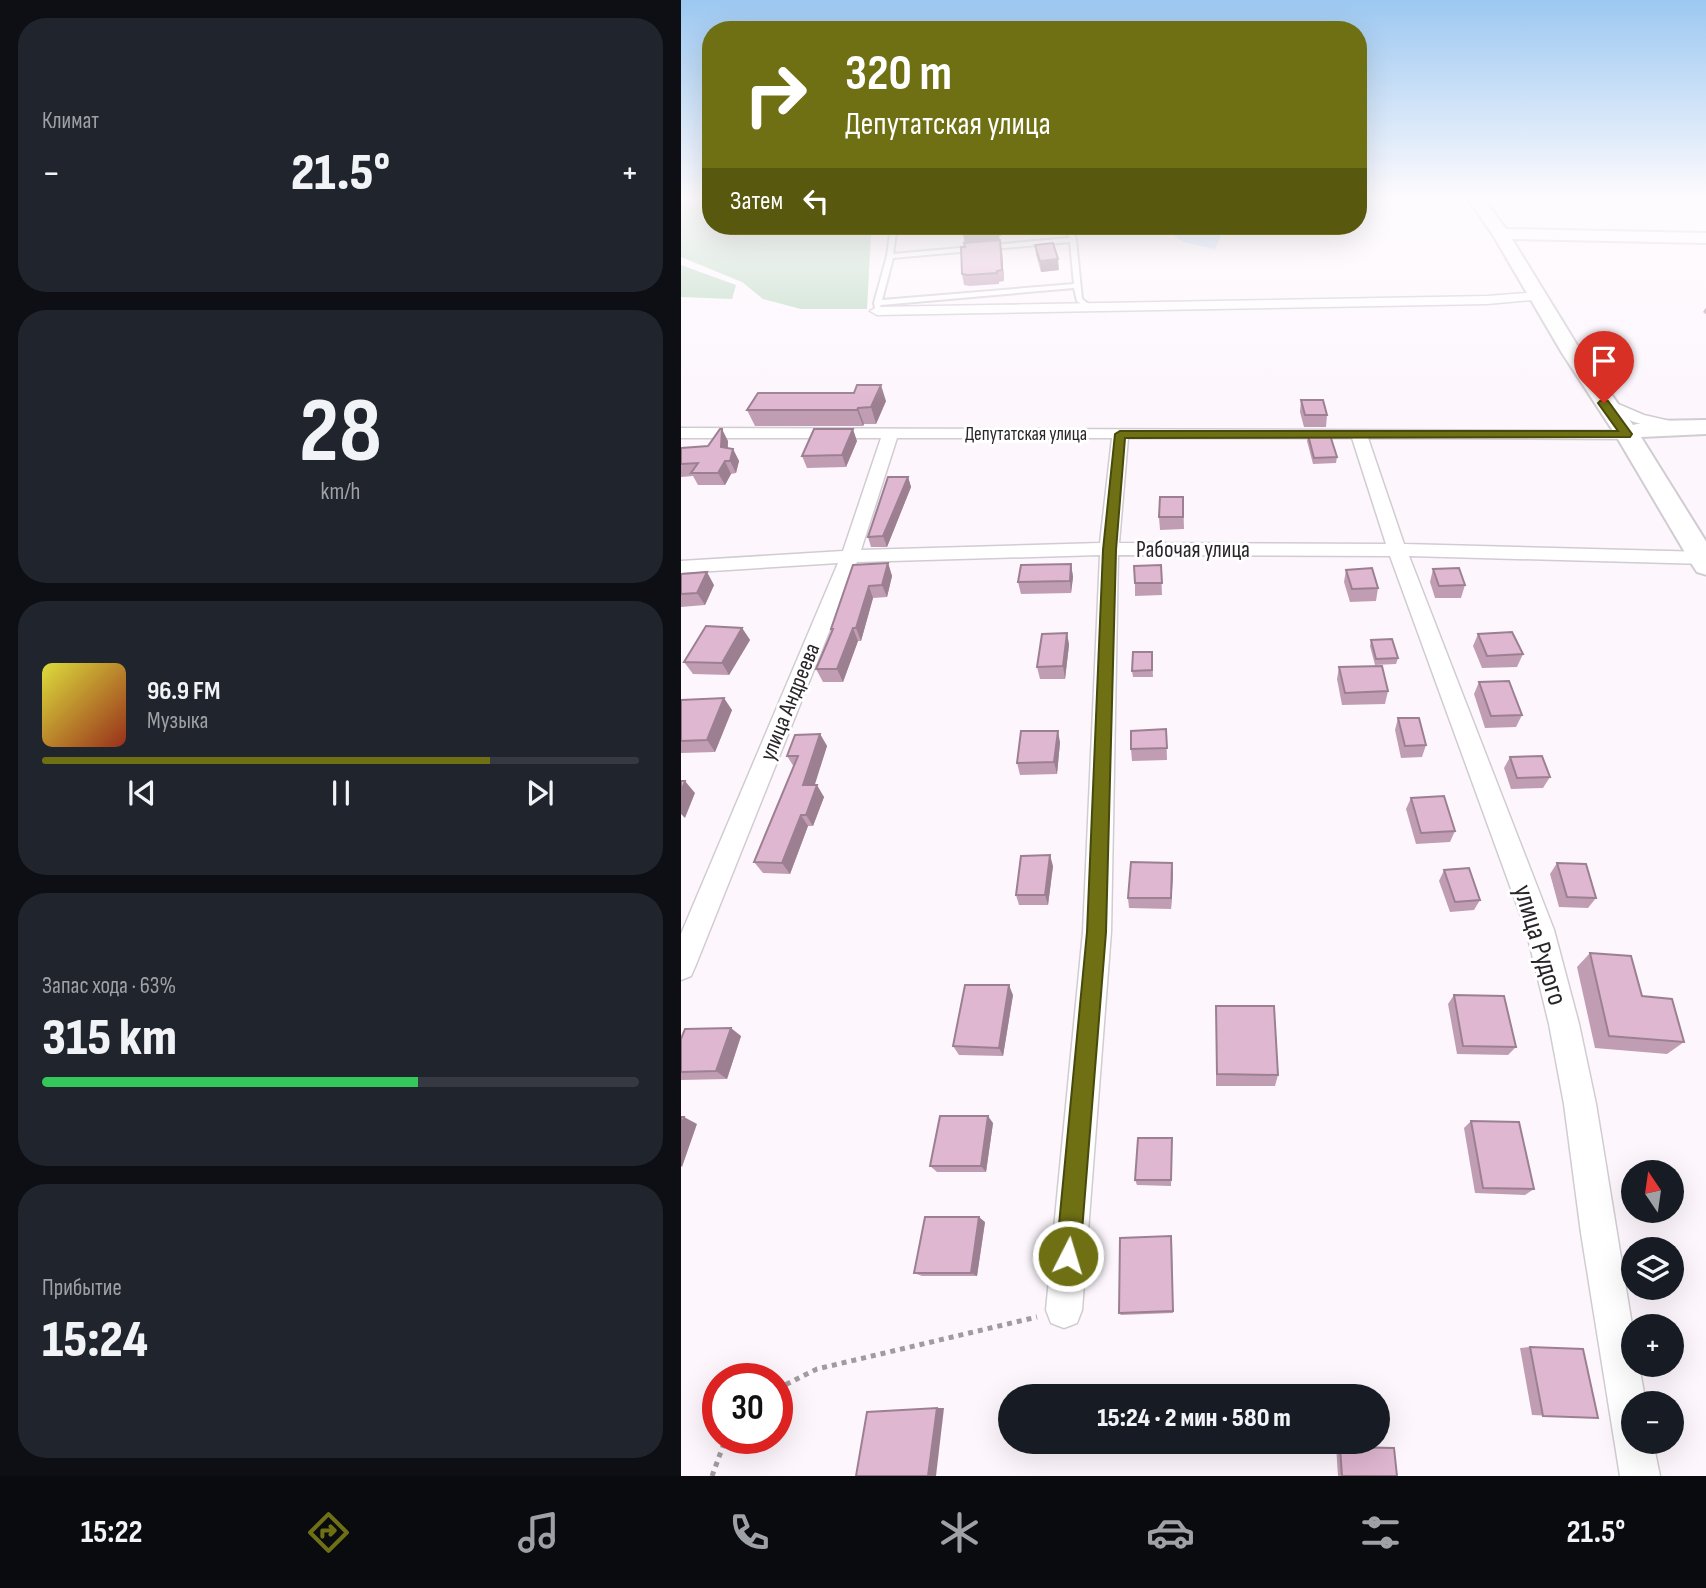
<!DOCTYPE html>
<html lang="ru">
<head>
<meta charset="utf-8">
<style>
  body { margin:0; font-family:"Sofia Sans Condensed",sans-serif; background:#20242c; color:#f1f3f6; height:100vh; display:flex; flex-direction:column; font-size:26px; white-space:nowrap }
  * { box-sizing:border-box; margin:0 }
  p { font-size:23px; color:#9ea1a6 }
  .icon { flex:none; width:38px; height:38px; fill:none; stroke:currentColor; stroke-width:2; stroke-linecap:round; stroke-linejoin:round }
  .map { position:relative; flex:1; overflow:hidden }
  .panel { display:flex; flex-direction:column; gap:18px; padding:18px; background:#0d0f14; width:681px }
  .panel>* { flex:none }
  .guide { position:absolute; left:21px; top:21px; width:665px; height:214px; border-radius:28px; box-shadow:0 7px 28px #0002; background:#6e7013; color:#fff; overflow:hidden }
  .needle { width:46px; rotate:347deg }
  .tools { position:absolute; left:940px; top:1160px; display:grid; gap:14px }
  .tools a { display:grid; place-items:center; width:63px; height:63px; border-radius:50%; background:#171b24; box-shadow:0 7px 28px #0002; font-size:35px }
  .speed { position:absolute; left:21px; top:1363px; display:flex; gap:14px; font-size:35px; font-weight:700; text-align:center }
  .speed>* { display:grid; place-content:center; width:91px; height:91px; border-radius:50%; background:#171b24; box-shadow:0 7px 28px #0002; line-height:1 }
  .speed .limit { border:10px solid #d22; background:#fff; color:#111 }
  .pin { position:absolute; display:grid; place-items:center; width:60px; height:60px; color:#fff; margin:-72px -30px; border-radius:50% 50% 50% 0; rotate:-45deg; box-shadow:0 0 7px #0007 }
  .pin .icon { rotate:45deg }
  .me { position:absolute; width:77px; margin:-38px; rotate:5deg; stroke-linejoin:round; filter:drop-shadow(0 0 5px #0008) }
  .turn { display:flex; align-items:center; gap:24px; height:147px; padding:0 28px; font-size:32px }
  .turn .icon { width:91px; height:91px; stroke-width:2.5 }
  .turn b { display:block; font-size:49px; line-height:60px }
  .then { display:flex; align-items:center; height:66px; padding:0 28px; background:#0003; gap:14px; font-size:26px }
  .big { font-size:52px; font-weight:800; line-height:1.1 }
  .panel .tile { flex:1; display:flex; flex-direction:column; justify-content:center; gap:10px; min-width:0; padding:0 24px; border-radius:28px; background:#20242c }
  .panel .dial { align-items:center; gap:0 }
  .dial b { font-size:91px; line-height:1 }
  .song { display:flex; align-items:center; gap:21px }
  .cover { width:84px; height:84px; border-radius:10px; background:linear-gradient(135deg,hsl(60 70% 55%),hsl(10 70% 35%)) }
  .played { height:7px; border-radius:4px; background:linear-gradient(90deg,#6e7013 75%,#363941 75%) }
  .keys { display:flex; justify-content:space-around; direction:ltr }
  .heat { display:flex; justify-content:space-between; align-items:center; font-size:38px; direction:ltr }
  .charge { height:10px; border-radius:5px; background:linear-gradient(90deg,#34c759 63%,#363941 0) }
  .trip { position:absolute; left:317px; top:1384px; width:392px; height:70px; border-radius:35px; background:#171b24; box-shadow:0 7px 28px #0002; font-weight:800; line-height:70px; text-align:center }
  .dock { display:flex; height:112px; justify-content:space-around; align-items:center; background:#090b0e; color:#9ea1a6 }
  .dock .icon { width:49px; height:49px }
  .dock .current { color:#6e7013 }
  .dock b { font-size:32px; color:#f1f3f6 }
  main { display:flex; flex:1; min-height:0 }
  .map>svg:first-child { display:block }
  .green { fill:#bad9c1 }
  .water { fill:#cbe5ff }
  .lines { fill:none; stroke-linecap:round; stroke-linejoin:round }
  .lane-casing { stroke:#d1ccd2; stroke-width:4 }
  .street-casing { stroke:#d1ccd2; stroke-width:3 }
  .secondary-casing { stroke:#d1ccd2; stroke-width:4 }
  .path { stroke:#9f9b9f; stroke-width:5; stroke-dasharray:5 5; stroke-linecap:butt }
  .lane { fill:#fff; fill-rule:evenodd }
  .street { fill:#fff; fill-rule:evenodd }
  .secondary { fill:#fff; fill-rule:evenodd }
  .wall { fill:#c09db3 }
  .shaded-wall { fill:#9c8092 }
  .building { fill:#dfb7d0; stroke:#9c8092; stroke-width:2 }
  .route { fill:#6e7013; stroke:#48490c; stroke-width:2 }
  .labels { text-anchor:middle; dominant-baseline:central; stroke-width:6; stroke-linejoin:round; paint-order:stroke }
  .far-street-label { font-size:19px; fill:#292629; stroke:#fff }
  .street-label { font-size:23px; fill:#292629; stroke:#fff }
  .near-street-label { font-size:28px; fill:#292629; stroke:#fff }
</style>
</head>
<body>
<main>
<section class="panel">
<div class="tile"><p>Климат</p>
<div class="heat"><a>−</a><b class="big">21.5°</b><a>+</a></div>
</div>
<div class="tile dial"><b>28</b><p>km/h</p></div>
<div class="tile">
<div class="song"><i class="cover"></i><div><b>96.9 FM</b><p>Музыка</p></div></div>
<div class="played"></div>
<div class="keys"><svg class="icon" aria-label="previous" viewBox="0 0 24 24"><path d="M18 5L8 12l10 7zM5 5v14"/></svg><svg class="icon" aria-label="pause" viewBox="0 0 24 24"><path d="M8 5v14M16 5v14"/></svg><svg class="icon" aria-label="next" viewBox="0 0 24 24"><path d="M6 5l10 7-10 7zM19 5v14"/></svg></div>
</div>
<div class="tile"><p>Запас хода · 63%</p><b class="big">315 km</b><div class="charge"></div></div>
<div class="tile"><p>Прибытие</p><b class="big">15:24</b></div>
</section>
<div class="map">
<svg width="1026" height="1476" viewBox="0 0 1026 1476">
  <rect width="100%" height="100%" fill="#fdf7fd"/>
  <g class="green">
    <polygon points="0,196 30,196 30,226 198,226 197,231 190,234 186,309 120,309 82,299 61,282 0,257"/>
    <polygon points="0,265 55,285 51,299 0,297"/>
  </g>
  <polygon class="water" points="497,229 526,230 540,236 534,249 503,242 488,233"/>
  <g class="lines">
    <defs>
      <path id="lane" d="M210,226h6l-4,28 176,-16 -3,-12h6l4,14 6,59 12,9 -6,1 -11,-8 -3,-13 -193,17 -2,3h-4l-1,-5 13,-47zM389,242l4,42 -192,16 11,-42z"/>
      <g id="street">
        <polygon points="858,292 864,296 863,299 806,304 196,315 189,311 196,307 806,296"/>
        <polygon points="923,398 963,415 1002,424 1004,427 996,432 953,422 918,406 915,403 918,400"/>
        <path d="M0,428l952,3 2,3 -8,5 -259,-1 36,106 303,8v12l-298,-8 145,374 25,94 17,80 37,227v34h6l7,39h-13v38h20l7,34h-40l-39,-243 -17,-129 -15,-80 -23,-94 -136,-374 -272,-1 -7,377 -29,378 -5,13 -13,5 -13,-5 -5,-13 37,-378 17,-377 -243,7 -162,405 -4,9 -10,4v-46l157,-371 -157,10v-12l162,-10 38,-113h-200zM216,438h215l-12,105 -239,7zM447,438h224l34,106 -267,-1z"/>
      </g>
      <polygon id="secondary" points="785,196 800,196 825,229 1026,233 1026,243 831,239 901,353 952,425 969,421 1026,420 1026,434 960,437 1026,543 1026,575 1016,572 1012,566 934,434 881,353 812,235"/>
    </defs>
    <use href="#lane" class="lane-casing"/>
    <use href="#street" class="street-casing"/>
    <use href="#secondary" class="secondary-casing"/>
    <g class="path">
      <polyline points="96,1389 136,1369 356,1317"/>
      <polyline points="31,1476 45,1438"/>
    </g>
    <use href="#lane" class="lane"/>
    <use href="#street" class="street"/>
    <use href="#secondary" class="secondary"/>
  </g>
  <g class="wall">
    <polygon points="281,226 320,226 321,235 318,236 321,251 323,281 318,282 318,284 289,286 283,285 281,274 284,243"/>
    <polygon points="354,245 378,270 360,272 355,255"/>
    <polygon points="1026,306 1026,315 1022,312"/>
    <polygon points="620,400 646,415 645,427 623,427 619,412"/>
    <polygon points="205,401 195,424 183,424 182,426 74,426 66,410"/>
    <polygon points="627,435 656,457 655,463 632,464 626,441"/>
    <polygon points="47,441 47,448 52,449 58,461 55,473 50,474 44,485 17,485 12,476 0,477 0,448 27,446"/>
    <polygon points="176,441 165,467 126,468 121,456"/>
    <polygon points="227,477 230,487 206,547 190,547 187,537"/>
    <polygon points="502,497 503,529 479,530 478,517"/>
    <polygon points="207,563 211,576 206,597 192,598 180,641 177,641 162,682 142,682 135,669 151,632 150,629"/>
    <polygon points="390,564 392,577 390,593 340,594 337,582"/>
    <polygon points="480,565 481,595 454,596 454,583"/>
    <polygon points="752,569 784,585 780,598 754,598 749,582"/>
    <polygon points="665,570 697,588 695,601 669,602 663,582"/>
    <polygon points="0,574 33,585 24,605 0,607"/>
    <polygon points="61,628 69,640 48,675 12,674 3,662"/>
    <polygon points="386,633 388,645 384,679 359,679 356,667"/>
    <polygon points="797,634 842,654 836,667 801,668 792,646"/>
    <polygon points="690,640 717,658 715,664 694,665 689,646"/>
    <polygon points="471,652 472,677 452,677 451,671"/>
    <polygon points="658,667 707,691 704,704 661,705 656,679"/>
    <polygon points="798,682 841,715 835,727 804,728 793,694"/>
    <polygon points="0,700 51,710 34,752 0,753"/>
    <polygon points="717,718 745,745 741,757 720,758 714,730"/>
    <polygon points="485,729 486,760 451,761 450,749"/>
    <polygon points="139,734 146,746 133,785 143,797 132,826 127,826 109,874 82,873 73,862 113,767 106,756"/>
    <polygon points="379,742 376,774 339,775 336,763"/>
    <polygon points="829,757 869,777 862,788 830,789 823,768"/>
    <polygon points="730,798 774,831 769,842 735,844 725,809"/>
    <polygon points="876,863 915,898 907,908 878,907 869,874"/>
    <polygon points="372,866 367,905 338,905 335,895"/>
    <polygon points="763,870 799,900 793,910 769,912 758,881"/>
    <polygon points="492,873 490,909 448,908 447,898"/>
    <polygon points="909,953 961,996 1003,1042 986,1054 914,1048 896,967"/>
    <polygon points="332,995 322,1056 278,1055 272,1046"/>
    <polygon points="773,995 835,1047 827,1055 776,1054 767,1004"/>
    <polygon points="535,1006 597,1075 594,1086 535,1086"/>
    <polygon points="60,1036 46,1079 0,1080 0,1039"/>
    <polygon points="790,1121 853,1189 844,1195 794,1193 783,1128"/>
    <polygon points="312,1123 305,1172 256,1172 249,1166"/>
    <polygon points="491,1145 490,1186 456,1185 454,1180"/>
    <polygon points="304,1222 296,1276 241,1276 233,1273"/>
    <polygon points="491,1241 492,1313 440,1315 438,1313"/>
    <polygon points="849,1347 917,1418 851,1415 839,1348"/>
    <polygon points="655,1446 707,1447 713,1448 716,1476 657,1476"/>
  </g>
  <g class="shaded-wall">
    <polygon points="316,226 320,226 321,235 318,236 319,242 284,245 282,234"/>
    <polygon points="319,240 321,251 323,281 321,270"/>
    <polygon points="377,259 378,270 360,272 359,261"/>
    <polygon points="200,385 205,401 195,424 190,407"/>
    <polygon points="177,408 183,424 182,426 176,410"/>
    <polygon points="41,429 47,441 46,459 40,447"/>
    <polygon points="172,429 176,441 165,467 161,455"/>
    <polygon points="52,449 58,461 55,473 49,461"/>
    <polygon points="44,461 50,474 44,485 37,473"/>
    <polygon points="227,477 230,487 206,547 202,536"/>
    <polygon points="207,563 211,576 206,597 201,585"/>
    <polygon points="390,564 392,577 390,593 389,581"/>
    <polygon points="26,572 33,585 24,605 16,593"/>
    <polygon points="188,586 192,598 180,641 175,628"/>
    <polygon points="61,628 69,640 48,675 41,663"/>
    <polygon points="172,628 177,641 162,682 156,669"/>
    <polygon points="386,633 388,645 384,679 382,666"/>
    <polygon points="43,698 51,710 34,752 26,740"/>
    <polygon points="377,731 379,742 376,774 373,762"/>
    <polygon points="139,734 146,746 130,797 122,785"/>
    <polygon points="4,781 14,793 4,818 0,814 0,792"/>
    <polygon points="136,785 143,797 132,826 125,815"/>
    <polygon points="120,815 127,826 109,874 101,863"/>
    <polygon points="369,855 372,866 367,905 364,895"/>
    <polygon points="491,863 492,873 490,909 490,898"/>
    <polygon points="328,985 332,995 322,1056 318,1048"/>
    <polygon points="50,1028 60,1036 46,1079 35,1071"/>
    <polygon points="307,1116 312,1123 305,1172 300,1166"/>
    <polygon points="3,1117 16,1124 1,1167 0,1166 0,1127"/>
    <polygon points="298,1217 304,1222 296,1276 290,1273"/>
    <polygon points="256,1408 263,1408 255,1476 247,1476"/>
  </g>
  <g class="building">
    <polygon points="281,226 316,226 318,231 282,234"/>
    <polygon points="319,240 321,270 316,271 316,273 287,275 281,274 280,247 284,247 283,243"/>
    <polygon points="372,243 377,259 359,261 354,245"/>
    <polygon points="176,385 200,385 190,407 177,408 176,410 66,410 77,393 173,393"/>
    <polygon points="620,400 642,400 646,415 624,415"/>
    <polygon points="39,429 41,429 40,447 52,449 49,461 44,461 37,473 10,473 17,463 0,464 0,448 27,446"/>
    <polygon points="133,429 172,429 161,455 121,456"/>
    <polygon points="627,435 649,435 656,457 633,458"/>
    <polygon points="207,477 227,477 202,536 187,537"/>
    <polygon points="479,497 502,497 502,517 478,517"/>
    <polygon points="207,563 201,585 188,586 175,628 172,628 156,669 135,669 152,629 150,629 172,565"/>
    <polygon points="390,564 389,581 337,582 340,565"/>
    <polygon points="480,565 481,583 454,583 453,566"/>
    <polygon points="691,568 697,588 671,589 665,570"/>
    <polygon points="778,568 784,585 758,586 752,569"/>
    <polygon points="26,572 16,593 0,594 0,574"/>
    <polygon points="25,626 61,628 41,663 3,662"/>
    <polygon points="831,632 842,654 806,656 797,634"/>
    <polygon points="386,633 382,666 356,667 361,634"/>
    <polygon points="711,639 717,658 695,659 690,640"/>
    <polygon points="452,652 471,652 471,670 451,671"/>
    <polygon points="701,666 707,691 664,693 658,667"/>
    <polygon points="828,681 841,715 810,716 798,682"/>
    <polygon points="43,698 26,740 0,741 0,700"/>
    <polygon points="717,718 738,718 745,745 724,746"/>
    <polygon points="485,729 486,748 450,749 450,731"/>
    <polygon points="340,731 377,731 373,762 336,763"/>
    <polygon points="139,734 122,785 136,785 125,815 120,815 101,863 73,862 117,756 106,756 114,735"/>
    <polygon points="861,756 869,777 836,778 829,757"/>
    <polygon points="0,781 4,781 0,792"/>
    <polygon points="763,796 774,831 740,833 730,798"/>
    <polygon points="369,855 364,895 335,895 340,856"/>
    <polygon points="450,862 491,863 490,898 447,898"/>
    <polygon points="876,863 905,864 915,898 886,897"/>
    <polygon points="788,868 799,900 774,902 763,870"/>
    <polygon points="909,953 950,956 961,996 991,999 1003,1042 928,1036"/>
    <polygon points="284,985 328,985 318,1048 272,1046"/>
    <polygon points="773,995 823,996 835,1047 782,1046"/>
    <polygon points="535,1006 593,1006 597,1075 536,1074"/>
    <polygon points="50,1028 35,1071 0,1072 0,1039 4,1029"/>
    <polygon points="259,1116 307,1116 300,1166 249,1166"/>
    <polygon points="0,1117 3,1117 0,1127"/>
    <polygon points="790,1121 838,1122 853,1189 802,1188"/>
    <polygon points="457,1138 491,1138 490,1180 454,1180"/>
    <polygon points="244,1217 298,1217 290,1273 233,1273"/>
    <polygon points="490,1236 492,1311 438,1313 439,1238"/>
    <polygon points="849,1347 902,1349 917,1418 862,1416"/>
    <polygon points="256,1408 247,1476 175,1476 186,1412"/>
    <polygon points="659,1447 713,1448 716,1476 661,1476"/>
  </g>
  <linearGradient id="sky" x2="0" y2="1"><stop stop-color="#9cc8f1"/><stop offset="0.49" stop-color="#fefbfe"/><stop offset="1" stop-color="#fefbfe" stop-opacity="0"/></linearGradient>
  <rect width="1026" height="403" fill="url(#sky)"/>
  <polygon class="route" points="919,401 927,401 951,434 949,437 444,438 435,550 425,932 399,1256 396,1265 387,1268 379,1265 375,1256 406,932 422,550 434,434 439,431 937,431 917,403"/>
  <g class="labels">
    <g class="far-street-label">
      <text x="345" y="434">Депутатская улица</text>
    </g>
    <g class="street-label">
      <text x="512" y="550">Рабочая улица</text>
      <text transform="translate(109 702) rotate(-68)">улица Андреева</text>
    </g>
    <g class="near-street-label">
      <text transform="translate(859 945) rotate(73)">улица Рудого</text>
    </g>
  </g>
</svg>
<div class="tools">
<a><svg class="needle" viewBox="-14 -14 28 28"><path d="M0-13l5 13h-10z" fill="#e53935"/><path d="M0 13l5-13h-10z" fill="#9ea1a6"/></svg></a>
<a><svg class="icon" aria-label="layers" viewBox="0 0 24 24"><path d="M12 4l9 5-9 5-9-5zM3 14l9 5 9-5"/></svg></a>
<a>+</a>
<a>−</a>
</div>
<div class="speed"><div class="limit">30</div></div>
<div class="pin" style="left:923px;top:403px;background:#d93025"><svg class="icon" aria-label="arrive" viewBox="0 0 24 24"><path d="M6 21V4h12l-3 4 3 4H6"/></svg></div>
<svg class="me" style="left:387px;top:1256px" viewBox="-20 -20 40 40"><circle r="17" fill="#6e7013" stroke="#fff" stroke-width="3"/><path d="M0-11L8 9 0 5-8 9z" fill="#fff"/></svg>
<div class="trip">15:24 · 2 мин · 580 m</div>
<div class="guide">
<div class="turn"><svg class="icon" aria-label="right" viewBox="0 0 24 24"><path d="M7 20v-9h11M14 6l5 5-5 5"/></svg><div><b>320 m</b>Депутатская улица</div></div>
<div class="then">Затем<svg class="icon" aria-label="left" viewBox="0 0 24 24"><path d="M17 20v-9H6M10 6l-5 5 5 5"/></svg></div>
</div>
</div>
</main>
<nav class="dock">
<b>15:22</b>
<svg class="icon current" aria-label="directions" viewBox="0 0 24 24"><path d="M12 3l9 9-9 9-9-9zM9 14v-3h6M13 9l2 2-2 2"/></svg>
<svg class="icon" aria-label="music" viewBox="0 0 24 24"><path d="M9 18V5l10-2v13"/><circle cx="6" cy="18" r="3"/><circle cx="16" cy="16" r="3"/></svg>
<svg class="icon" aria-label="phone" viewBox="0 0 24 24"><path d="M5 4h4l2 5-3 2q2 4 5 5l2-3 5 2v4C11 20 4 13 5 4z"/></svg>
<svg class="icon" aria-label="climate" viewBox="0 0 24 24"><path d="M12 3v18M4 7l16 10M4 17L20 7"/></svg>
<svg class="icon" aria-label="car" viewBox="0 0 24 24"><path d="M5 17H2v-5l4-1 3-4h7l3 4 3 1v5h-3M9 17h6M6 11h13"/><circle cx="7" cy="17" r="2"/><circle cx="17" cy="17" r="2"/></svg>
<svg class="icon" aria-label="filters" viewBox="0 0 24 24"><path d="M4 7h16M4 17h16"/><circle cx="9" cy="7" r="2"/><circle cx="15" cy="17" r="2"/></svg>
<b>21.5°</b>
</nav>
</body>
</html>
